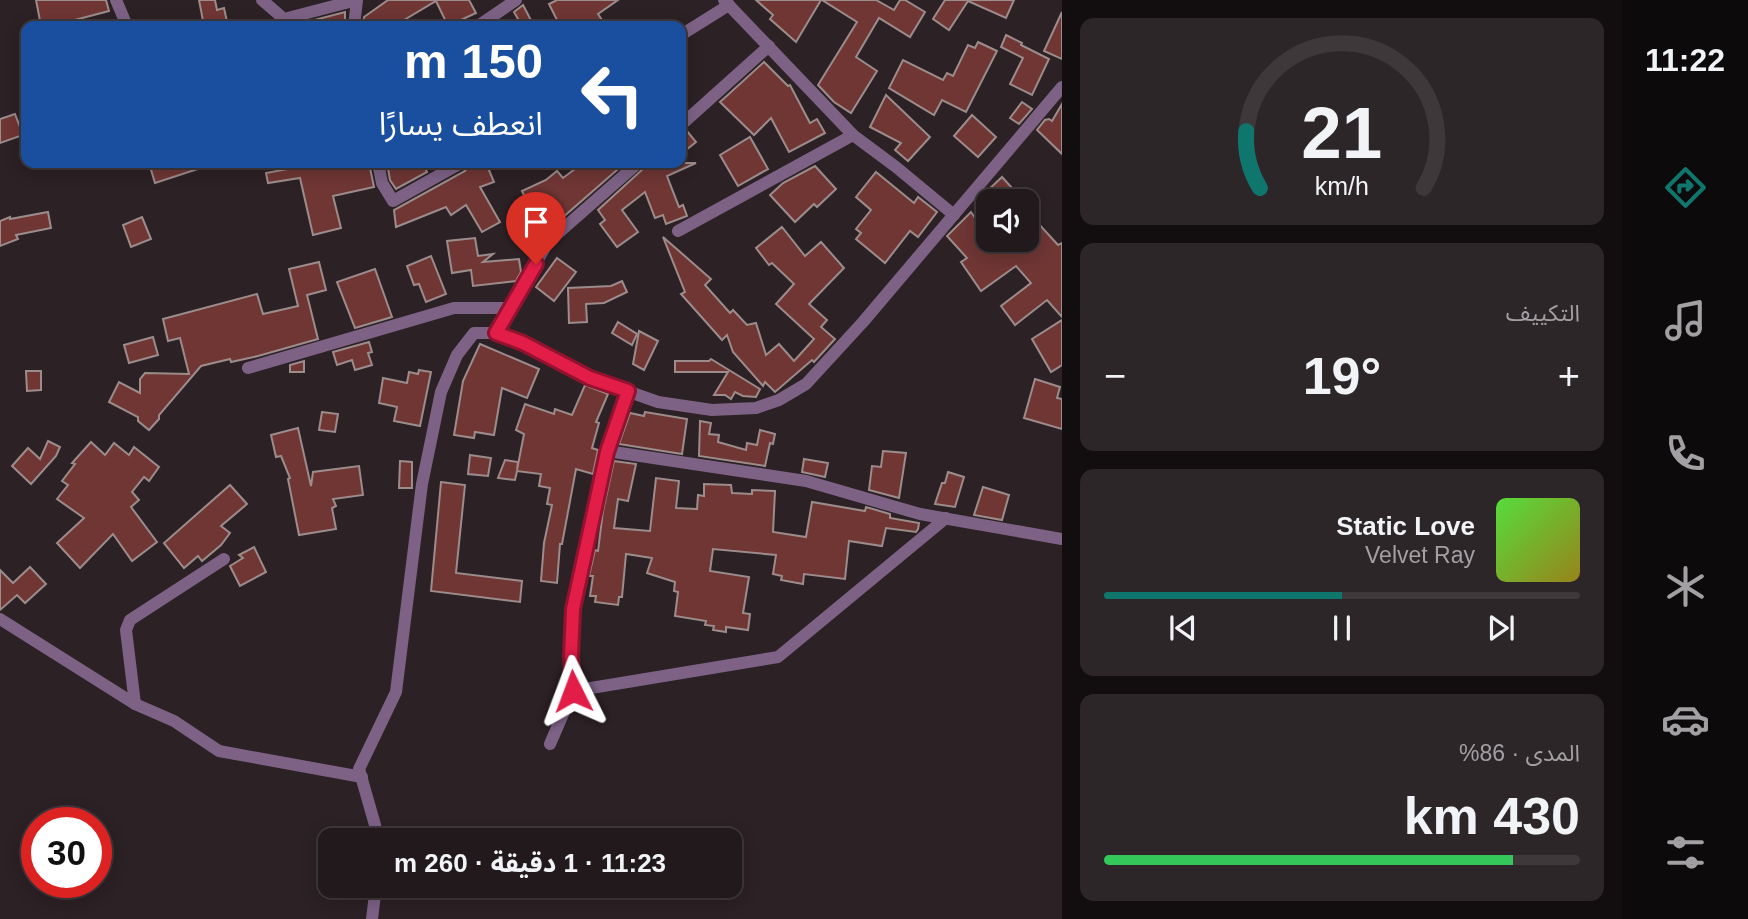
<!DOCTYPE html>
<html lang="ar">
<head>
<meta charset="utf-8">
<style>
  body { margin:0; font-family:Arial,"Noto Sans Arabic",sans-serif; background:#2d2629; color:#f1f3f6; direction:rtl; height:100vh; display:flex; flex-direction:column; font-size:26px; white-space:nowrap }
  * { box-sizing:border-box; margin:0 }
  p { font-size:23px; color:#a2a0a3 }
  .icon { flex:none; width:38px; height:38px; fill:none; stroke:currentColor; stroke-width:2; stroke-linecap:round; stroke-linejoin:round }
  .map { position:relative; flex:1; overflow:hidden; direction:ltr }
  .side { display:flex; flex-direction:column; gap:18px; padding:18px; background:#120e0f; width:560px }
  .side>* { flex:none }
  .banner { position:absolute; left:21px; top:21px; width:665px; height:147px; border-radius:14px; box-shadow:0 4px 18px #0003,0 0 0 2px #3e383b; direction:rtl; background:#1a4fa0; color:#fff; overflow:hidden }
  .tools { position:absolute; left:976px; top:189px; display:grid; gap:14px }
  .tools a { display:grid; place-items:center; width:63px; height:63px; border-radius:14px; background:#21191c; box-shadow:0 4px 18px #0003,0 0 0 2px #3e383b; font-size:35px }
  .speed { position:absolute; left:21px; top:807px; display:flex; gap:14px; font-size:35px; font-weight:700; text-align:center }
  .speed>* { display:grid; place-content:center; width:91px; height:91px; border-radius:50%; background:#21191c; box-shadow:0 4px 18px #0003,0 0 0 2px #3e383b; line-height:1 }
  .speed .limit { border:10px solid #d22; background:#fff; color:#111 }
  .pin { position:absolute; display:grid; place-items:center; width:60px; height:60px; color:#fff; margin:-72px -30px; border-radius:50% 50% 50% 0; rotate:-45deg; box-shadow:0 0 7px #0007 }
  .pin .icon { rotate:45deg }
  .me { position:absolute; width:77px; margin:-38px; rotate:357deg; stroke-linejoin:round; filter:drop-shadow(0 0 5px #0008) }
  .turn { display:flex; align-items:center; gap:24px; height:147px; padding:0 28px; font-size:32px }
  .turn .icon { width:91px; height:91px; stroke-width:2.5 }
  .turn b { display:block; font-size:49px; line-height:60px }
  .big { font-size:52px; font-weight:700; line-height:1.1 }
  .side .tile { flex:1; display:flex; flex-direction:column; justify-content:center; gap:10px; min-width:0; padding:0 24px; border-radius:14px; background:#2d2629 }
  .side .dial { align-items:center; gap:0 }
  .dial svg { height:182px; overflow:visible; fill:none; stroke:#3e383b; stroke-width:7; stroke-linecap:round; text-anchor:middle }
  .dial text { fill:#f1f3f6; stroke:none }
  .song { display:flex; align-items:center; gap:21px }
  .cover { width:84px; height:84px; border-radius:10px; background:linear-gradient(135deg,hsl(110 70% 55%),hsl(50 70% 35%)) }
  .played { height:7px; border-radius:4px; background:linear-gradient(90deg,#0f766e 50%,#3e383b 50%) }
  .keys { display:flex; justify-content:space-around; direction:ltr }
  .heat { display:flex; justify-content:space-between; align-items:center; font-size:38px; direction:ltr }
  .charge { height:10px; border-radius:5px; background:linear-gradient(90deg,#34c759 86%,#3e383b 0) }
  .trip { position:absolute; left:318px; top:828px; width:424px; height:70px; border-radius:14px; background:#21191c; box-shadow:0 4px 18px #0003,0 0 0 2px #3e383b; font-weight:700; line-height:70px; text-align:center; direction:rtl }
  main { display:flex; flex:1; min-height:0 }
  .menu { display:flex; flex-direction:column; width:126px; justify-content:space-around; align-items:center; background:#0d0a0b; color:#a2a0a3 }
  .menu .icon { width:49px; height:49px }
  .menu .active { color:#0f766e }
  .menu b { font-size:32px; color:#f1f3f6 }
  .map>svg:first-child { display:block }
  .building { fill:#6f3634; stroke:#9c8c8b; stroke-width:2 }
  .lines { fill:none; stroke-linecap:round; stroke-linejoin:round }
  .street { stroke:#7d6286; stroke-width:12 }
  .route-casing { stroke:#92132f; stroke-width:18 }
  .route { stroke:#e11d48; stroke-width:12 }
</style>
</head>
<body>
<main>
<nav class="menu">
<b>11:22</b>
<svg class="icon active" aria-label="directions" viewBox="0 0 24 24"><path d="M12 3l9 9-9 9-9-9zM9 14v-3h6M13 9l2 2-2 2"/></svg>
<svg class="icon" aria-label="music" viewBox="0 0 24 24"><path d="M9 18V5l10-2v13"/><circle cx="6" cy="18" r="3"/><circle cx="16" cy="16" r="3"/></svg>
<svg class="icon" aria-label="phone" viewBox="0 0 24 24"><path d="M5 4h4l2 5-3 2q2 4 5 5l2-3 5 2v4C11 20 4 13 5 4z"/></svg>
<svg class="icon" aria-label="climate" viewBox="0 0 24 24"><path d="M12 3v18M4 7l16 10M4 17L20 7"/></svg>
<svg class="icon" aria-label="car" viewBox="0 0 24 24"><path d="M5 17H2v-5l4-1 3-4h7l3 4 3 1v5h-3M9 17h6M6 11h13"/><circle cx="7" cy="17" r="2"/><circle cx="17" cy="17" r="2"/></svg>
<svg class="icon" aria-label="filters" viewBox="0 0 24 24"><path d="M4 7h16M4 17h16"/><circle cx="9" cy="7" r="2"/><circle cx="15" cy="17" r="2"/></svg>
</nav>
<section class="side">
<div class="tile dial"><svg viewBox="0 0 100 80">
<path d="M14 69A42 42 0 1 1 86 69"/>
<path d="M14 69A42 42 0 0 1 8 44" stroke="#0f766e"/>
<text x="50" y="56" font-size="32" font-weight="700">21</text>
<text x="50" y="72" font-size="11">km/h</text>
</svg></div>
<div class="tile"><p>التكييف</p>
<div class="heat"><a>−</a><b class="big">19°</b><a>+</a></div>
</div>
<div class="tile">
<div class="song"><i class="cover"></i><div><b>Static Love</b><p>Velvet Ray</p></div></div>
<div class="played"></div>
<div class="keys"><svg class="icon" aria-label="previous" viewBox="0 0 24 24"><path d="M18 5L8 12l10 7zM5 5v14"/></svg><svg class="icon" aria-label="pause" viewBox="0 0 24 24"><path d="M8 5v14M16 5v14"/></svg><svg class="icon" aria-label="next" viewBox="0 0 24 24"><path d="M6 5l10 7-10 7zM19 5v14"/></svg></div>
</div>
<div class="tile"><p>المدى · 86%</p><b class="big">430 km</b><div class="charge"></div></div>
</section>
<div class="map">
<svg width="1062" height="919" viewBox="0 0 1062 919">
  <rect width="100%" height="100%" fill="#2c2125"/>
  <g class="building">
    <polygon points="36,0 106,0 109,11 71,21 72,24 41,26"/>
    <polygon points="199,0 215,0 217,10 224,8 228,26 204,26"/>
    <polygon points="388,0 469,0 476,13 448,26 436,1 394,26 363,26 364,17"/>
    <polygon points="557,0 618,0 598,14 606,26 560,26 549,4"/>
    <polygon points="756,0 821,0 796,42 770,19 773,15"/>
    <polygon points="822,0 876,0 894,10 900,0 905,0 925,12 910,37 879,18 856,57 877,71 851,113 834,102 818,85 857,22"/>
    <polygon points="945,0 1014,0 1006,18 968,1 949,30 933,19"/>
    <polygon points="523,5 534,26 522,26 514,12"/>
    <polygon points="345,12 345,26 304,26 303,23"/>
    <polygon points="1062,12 1062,59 1044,51"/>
    <polygon points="1006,35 1022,43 1021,45 1049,59 1032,95 1010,84 1023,58 1001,47"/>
    <polygon points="978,42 997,51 966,112 942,100 934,115 889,88 903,60 943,80 947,73 953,76 968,45 975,48"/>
    <polygon points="764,62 788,86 790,85 810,123 817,119 825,133 789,152 771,118 754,135 720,102"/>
    <polygon points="886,95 930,137 908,161 895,150 901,143 870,127"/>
    <polygon points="1022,102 1032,109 1019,124 1010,118"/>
    <polygon points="1062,104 1062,154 1037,130 1045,120 1049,119 1052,121"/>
    <polygon points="15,114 23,135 0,143 0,119"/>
    <polygon points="972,115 996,137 978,157 954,136"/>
    <polygon points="687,131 696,142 681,154 681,134"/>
    <polygon points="750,137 768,169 738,186 720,155"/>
    <polygon points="149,163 207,163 207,166 155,183"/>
    <polygon points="287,163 369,163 374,187 333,196 341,228 313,235 300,178 268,183 266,173 288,169"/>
    <polygon points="387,163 423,163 427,172 396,189 390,180"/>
    <polygon points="470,163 486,163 494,182 480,187 500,222 482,232 466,205 451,215 446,207 396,227 394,210 465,171"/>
    <polygon points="583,163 625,163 554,225 545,213 536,220 522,191 546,180 557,171 563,178"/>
    <polygon points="655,163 696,163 667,176 679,207 683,205 687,216 666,224 663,215 655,218 645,192 622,210 638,232 617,247 600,224 605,220 598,210 645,167"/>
    <polygon points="815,166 836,189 817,207 814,204 795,222 770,195 783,183"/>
    <polygon points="876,172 914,203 918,197 937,212 918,237 910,231 885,263 856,239 861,233 856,229 871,210 856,197"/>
    <polygon points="1002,177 1024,201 994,201 986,192"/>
    <polygon points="989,199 989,222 976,240 1027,240 1027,211 1058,245 1062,243 1062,317 1047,300 1015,325 1001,306 1031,283 1016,266 981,291 961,262 967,258 947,236 971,212 975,218"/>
    <polygon points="48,212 51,228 16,235 18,239 0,246 0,221 10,217 10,219"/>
    <polygon points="142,217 151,239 131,247 123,225"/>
    <polygon points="782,227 805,256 821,242 844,268 809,304 827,320 821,327 835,339 814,362 812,360 775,392 765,382 763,386 733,352 727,335 722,340 681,294 685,292 663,237 711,279 705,285 730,313 733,310 747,325 756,323 766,355 779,344 794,361 814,339 776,304 794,284 772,263 769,265 756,248"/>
    <polygon points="475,238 478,256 493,254 483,262 519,259 521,272 516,281 473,286 471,270 452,273 447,241"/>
    <polygon points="431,256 446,294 426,302 419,284 414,285 407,266"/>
    <polygon points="557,258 576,272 554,301 536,287"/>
    <polygon points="319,262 326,290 307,295 318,339 258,356 231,362 230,359 201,366 159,415 159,419 149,430 138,421 138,417 109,402 119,382 140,393 140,379 145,373 189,374 180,338 168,341 163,319 257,294 263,314 298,306 289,269"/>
    <polygon points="375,269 392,317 355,328 337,282"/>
    <polygon points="622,281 627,292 604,303 586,304 587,322 569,323 568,288 611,286"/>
    <polygon points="1062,320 1062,365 1051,372 1032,339"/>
    <polygon points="618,322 637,334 632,345 612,333"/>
    <polygon points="639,331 658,341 644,370 633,364"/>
    <polygon points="153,337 158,355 129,363 124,345"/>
    <polygon points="369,342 372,352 368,353 372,365 355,370 352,360 337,365 333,352"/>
    <polygon points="480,344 539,369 527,398 502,388 494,435 475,432 474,438 454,435 463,381"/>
    <polygon points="711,359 760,389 756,397 743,396 735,392 731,399 725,395 714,395 728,372 675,372 675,361 709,361"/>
    <polygon points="304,361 304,372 290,372 290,365"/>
    <polygon points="419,370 431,372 420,426 394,421 397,407 379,403 383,378 407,383 409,372 418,374"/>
    <polygon points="26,371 41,371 41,390 27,391"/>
    <polygon points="1035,379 1060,387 1057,398 1062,399 1062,429 1024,418"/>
    <polygon points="585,385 608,394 596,422 599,423 592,448 598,450 593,474 576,469 562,544 560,544 557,583 541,581 544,543 552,505 547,504 550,488 539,486 541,474 517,471 515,480 498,478 505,460 518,462 517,470 524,434 516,430 525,404 554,414 555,409 572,415"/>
    <polygon points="322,412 338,414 335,432 319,430"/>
    <polygon points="645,412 687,419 682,454 619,444 630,413 644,416"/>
    <polygon points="700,421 711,423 709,434 719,435 718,442 746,450 747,443 757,445 760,430 775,434 773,444 770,443 765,466 699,456"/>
    <polygon points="298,428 311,486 313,472 359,466 363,495 333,499 336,506 332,508 336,529 299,535 288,479 290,478 281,456 276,457 271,435"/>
    <polygon points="48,441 60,447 56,456 31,484 12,466 28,448 40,459"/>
    <polygon points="91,442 105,455 114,443 129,455 134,447 159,467 149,481 144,477 132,492 139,500 131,507 157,542 132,561 113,534 80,568 57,543 84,518 57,499 68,485 62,481 75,464 72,463"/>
    <polygon points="883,451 906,453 899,498 869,490 872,466 881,467"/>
    <polygon points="470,455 491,458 488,476 468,474"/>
    <polygon points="804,459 828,463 825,477 802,472"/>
    <polygon points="400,461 412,462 412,488 399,488"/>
    <polygon points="614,461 636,464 628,501 618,499 614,528 650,531 656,478 679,481 676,508 697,509 698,495 704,496 704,484 731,485 732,493 752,494 752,490 775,491 773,532 806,537 812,502 865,511 866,507 890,514 890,518 919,523 918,529 916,532 886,528 882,546 849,541 845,579 804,574 803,584 781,580 782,576 773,574 776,555 713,549 710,571 749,577 743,613 750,614 748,630 726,627 726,632 713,630 714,626 705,625 706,621 675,616 678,592 674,591 675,582 647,573 652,558 626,554 622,597 619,597 618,605 595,602 596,596 590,596 593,576 589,576 595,550 598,551 603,511"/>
    <polygon points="948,472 964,477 955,507 935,504 942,483 945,483"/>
    <polygon points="441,482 465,485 456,573 522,581 520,602 431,591"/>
    <polygon points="230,485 247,504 221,526 230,533 221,545 202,561 198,556 184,568 164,543"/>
    <polygon points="983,487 1009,495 1002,520 974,515"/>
    <polygon points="254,547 266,572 240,586 230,566 243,558 239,555"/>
    <polygon points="30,567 46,584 25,603 17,595 0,610 0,570 13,583"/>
  </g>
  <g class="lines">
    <g class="street">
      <polyline points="116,0 127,26"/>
      <polyline points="262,0 284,19 357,0"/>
      <polyline points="724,0 853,135 896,167 954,215"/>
      <polyline points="354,26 357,0"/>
      <polyline points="478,26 516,0"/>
      <polyline points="681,35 729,5"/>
      <polyline points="681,125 769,46"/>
      <polyline points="378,163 382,183 393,201 461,163"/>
      <polyline points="678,231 853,135"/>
      <polyline points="496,333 548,242 638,163"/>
      <polyline points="248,368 454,308 512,308"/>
      <polyline points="607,451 806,481 920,514 1062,539"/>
      <polyline points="0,619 135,704 174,721 219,751 362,777"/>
      <polyline points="573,691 778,657 946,518"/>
      <polyline points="135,704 126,630 130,620 224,559"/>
      <polyline points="550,744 573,691 571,656 573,609 607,451 628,392"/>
      <polyline points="376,840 375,825 359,769 396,692 422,484 441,392 457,355 474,333 496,333 523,343 590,378 658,402 712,410 756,408 779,400 806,384 863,322 1062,87"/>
      <polyline points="372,919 376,886"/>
    </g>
  </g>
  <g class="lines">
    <defs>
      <polyline id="route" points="536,264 496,333 523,343 590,378 628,391 607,452 573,609 571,656 573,691"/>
    </defs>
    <use href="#route" class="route-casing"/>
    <use href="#route" class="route"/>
  </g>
</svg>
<div class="tools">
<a><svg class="icon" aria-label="sound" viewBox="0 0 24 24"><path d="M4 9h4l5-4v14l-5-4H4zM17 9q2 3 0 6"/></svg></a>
</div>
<div class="speed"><div class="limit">30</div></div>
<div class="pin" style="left:536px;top:264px;background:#d93025"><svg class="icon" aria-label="arrive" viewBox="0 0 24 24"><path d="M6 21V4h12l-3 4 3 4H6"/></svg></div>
<svg class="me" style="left:573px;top:691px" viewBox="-20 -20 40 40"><path d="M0-17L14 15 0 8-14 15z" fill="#e11d48" stroke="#fff" stroke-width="4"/></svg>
<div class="trip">11:23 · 1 دقيقة · 260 m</div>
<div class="banner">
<div class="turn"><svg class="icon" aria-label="left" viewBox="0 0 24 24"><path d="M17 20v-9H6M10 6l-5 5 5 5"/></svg><div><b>150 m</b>انعطف يسارًا</div></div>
</div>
</div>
</main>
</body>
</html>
